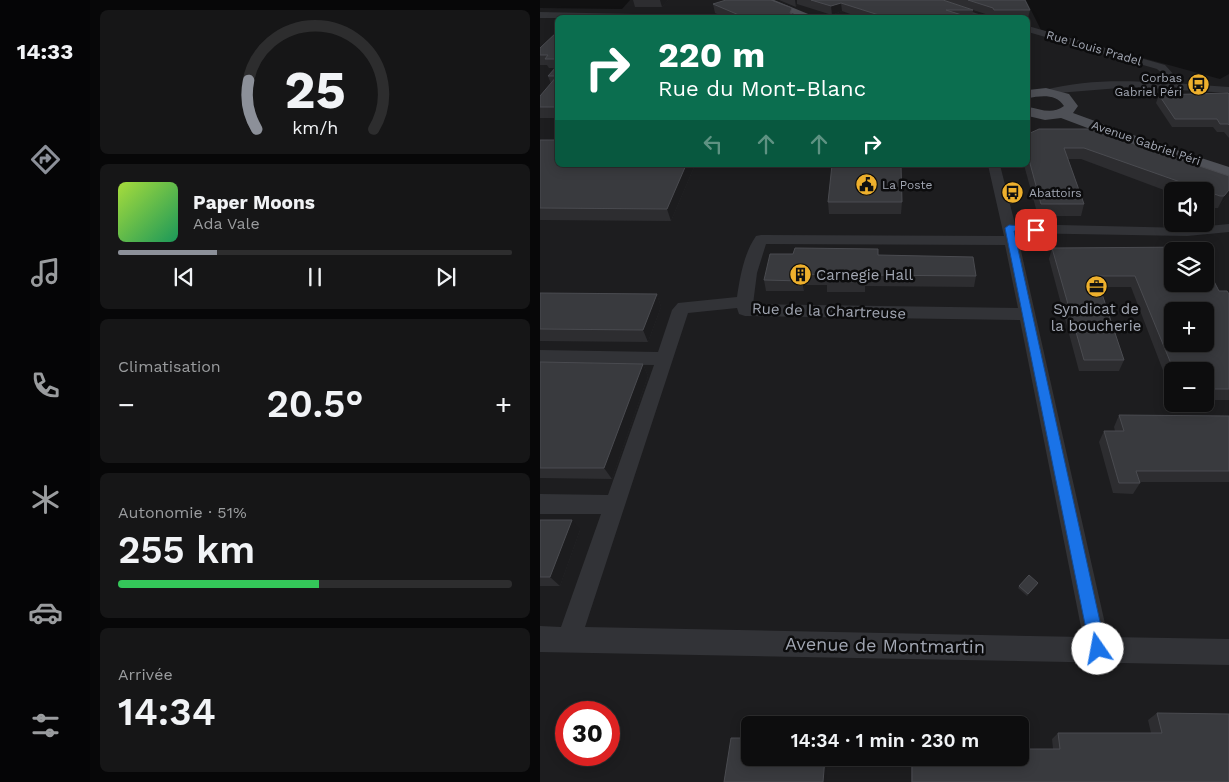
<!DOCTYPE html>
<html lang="fr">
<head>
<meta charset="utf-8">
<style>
  body { margin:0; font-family:"Work Sans",sans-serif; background:#161617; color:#f1f3f6; height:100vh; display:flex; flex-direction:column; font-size:19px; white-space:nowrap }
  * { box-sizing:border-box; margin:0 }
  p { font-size:16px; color:#9a9c9e }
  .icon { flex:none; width:28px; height:28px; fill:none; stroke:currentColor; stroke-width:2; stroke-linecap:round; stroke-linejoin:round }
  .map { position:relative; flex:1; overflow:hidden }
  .side { display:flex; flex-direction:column; gap:10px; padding:10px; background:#070708; width:450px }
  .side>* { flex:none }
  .guide { position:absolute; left:15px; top:15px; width:475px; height:152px; border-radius:8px; box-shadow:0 2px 12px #0003,0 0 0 1px #2d2d2e; background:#0b6e4f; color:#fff; overflow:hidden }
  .tools { position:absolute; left:624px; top:182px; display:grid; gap:10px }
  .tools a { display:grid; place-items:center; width:50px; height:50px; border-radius:8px; background:#0d0d0e; box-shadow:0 2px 12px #0003,0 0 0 1px #2d2d2e; font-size:25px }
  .speed { position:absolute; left:15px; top:701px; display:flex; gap:10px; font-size:25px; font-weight:700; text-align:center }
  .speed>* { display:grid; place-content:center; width:65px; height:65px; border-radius:50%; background:#0d0d0e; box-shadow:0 2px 12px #0003,0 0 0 1px #2d2d2e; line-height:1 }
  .speed .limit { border:8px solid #d22; background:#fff; color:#111 }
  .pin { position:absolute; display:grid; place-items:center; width:42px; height:42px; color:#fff; margin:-21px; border-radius:10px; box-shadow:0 2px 8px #0006 }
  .me { position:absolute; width:55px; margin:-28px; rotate:348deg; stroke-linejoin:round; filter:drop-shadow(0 0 4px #0008) }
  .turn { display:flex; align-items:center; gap:18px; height:105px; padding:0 20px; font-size:22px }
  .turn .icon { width:65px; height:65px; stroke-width:2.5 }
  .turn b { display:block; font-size:35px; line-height:42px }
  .lanes { display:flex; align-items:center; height:48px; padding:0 20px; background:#0003; justify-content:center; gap:25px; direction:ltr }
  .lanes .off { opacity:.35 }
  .big { font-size:38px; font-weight:600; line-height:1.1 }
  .side .tile { flex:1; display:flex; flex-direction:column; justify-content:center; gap:8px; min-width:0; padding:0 18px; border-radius:8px; background:#161617 }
  .side .dial { align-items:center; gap:0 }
  .dial svg { height:130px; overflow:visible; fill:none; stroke:#2d2d2e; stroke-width:7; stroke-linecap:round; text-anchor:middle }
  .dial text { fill:#f1f3f6; stroke:none }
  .song { display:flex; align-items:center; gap:15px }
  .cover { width:60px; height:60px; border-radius:8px; background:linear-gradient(135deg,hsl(80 70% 55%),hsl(150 70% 35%)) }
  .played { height:5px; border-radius:2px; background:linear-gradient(90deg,#8c9099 25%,#2d2d2e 25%) }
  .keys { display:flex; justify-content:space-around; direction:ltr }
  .heat { display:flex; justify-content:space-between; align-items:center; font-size:28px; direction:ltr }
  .charge { height:8px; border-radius:4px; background:linear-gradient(90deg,#34c759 51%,#2d2d2e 0) }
  .trip { position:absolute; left:201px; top:716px; width:288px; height:50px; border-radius:8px; background:#0d0d0e; box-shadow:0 2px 12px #0003,0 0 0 1px #2d2d2e; font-weight:600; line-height:50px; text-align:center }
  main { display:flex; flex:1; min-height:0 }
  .dock { display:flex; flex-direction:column; width:90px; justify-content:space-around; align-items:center; background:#050506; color:#9a9c9e }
  .dock .icon { width:35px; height:35px }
  .dock .on { color:#8c9099 }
  .dock b { font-size:22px; color:#f1f3f6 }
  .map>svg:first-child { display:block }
  .built { fill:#1d1d1f; fill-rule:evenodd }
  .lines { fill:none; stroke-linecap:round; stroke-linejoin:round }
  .minor { fill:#323337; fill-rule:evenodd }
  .major { fill:#4e5056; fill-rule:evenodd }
  .wall { fill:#2d2d30 }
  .shaded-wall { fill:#1c1c1e }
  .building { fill:#393a3e; stroke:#4a4b50; fill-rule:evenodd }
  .route { fill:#1a73e8; stroke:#114b97 }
  .labels { text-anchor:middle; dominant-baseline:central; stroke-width:5; stroke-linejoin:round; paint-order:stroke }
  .far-street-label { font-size:12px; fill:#a2a7b3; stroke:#0c0c0d }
  .far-poi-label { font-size:12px; fill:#a2a7b3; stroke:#0c0c0d; text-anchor:start }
  .poi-label { font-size:15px; fill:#a2a7b3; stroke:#0c0c0d; text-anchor:start }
  .street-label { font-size:15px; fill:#a2a7b3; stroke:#0c0c0d }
  .near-street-label { font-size:18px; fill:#a2a7b3; stroke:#0c0c0d }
</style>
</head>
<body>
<main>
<nav class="dock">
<b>14:33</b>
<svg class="icon on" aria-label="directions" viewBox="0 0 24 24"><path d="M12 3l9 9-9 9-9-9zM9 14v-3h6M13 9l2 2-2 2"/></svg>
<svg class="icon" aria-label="music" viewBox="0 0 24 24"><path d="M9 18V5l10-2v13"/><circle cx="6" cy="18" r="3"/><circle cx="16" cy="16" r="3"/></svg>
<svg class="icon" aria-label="phone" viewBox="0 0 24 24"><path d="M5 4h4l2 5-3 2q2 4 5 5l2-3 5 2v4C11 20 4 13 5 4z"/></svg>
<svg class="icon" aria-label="climate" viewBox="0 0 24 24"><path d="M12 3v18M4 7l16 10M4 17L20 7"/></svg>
<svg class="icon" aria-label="car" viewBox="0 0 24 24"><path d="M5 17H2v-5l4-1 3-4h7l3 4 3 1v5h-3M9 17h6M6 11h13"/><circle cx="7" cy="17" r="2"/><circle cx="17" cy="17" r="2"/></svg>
<svg class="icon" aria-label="filters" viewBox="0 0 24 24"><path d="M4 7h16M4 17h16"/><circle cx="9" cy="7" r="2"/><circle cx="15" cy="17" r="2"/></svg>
</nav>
<section class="side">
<div class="tile dial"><svg viewBox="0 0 100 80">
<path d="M14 69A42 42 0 1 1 86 69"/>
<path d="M14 69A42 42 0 0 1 9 39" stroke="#8c9099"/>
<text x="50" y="56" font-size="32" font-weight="700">25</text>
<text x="50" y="72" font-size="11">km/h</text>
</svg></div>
<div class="tile">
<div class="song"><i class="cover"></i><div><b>Paper Moons</b><p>Ada Vale</p></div></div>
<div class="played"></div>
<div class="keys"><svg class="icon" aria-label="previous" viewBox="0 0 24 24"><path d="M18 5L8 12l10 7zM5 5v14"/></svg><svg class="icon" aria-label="pause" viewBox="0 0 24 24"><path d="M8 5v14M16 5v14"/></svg><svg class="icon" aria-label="next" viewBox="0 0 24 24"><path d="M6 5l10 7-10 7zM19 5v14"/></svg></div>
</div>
<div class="tile"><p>Climatisation</p>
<div class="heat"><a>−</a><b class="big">20.5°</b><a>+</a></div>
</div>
<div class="tile"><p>Autonomie · 51%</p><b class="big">255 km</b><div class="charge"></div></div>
<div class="tile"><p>Arrivée</p><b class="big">14:34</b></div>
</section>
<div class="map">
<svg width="689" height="782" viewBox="0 0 689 782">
  <rect width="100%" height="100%" fill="#111112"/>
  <path class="built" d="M90,0h396l15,30 179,49 9,-5v708h-689v-774l82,1zM18,18h470v147h-470zM632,191h33v33h-33zM632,251h33v33h-33zM632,311h33v33h-33zM632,371h33v33h-33zM26,712h43v43h-43zM210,725h270v33h-270z"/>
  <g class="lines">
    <g class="minor">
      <polygon points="382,0 395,0 451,18 436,18"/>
      <polygon points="0,12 142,15 146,18 0,18"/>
      <path d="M488,26l137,39 10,11 -3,7 57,4v6l-97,-6 -87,7 -1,-2 1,-2c37,-10 79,-10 117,-7l3,-7 -8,-7 -129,-37z"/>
      <path d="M448,165h12l15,59 172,4 42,-4v8l-42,4 -170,-3 91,404 121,2v26l-689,-13v-26l21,1 40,-113h-61v-20l68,1 46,-130 -114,-1v-14l118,2 14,-42 6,-7 59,-6c3,-20 7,-44 19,-61l5,-1 243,1zM226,244l239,1 13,63 -265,-4 4,-31zM197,308l2,6 6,2 275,4 63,317 -498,-10 103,-314z"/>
    </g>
    <g class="major">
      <polygon points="219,0 234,0 278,18 261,18 220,2"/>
      <path d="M506,88l23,6 9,12 -5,7 85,31 71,23v10l-83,-27 -85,-32 -16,2 -17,-4v-9c12,2 24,8 36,-1 -8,-13 -24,-10 -36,-8v-8z"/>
    </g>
  </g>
  <g class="wall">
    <polygon points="93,0 128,0 122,7 95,7"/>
    <polygon points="239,0 485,0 490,10 488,18 452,18 452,16 433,10 432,18 321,18 302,11 292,15 257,4 256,7"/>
    <polygon points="173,4 252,13 262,18 186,18 175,13"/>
    <polygon points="18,31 18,118 0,118 0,96 11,84 8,76 14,68 9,68 7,65 0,65 0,48"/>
    <polygon points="689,94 689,138 684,132 677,132 673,127 632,127 616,103 619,95"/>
    <polygon points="488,134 689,176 689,195 678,208 674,208 665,205 665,191 632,191 632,193 541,159 528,159 544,204 541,216 498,216 484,165 488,165"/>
    <polygon points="0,140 18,165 155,165 131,221 0,220"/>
    <polygon points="288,202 362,202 361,214 289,214"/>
    <polygon points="512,248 679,291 689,294 689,400 665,400 665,371 632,371 632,394 591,287 560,287 584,360 579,371 539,371 509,259"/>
    <polygon points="338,255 436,276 434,287 325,286 325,292 287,292 287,285 265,285 264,291 226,291 224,280"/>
    <polygon points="0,293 117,294 121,307 108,342 0,341"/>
    <polygon points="0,362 103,364 108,376 72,479 0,478"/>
    <polygon points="579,415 689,416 689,482 599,482 600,483 593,494 573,493 559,442 564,431 575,431 574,427"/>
    <polygon points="0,520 40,530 20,586 0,586"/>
    <polygon points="498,583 497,585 487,596 478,588 479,586"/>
    <polygon points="617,713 689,782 371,782 371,758 480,758 513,749 512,739 518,733 611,733 608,720"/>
  </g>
  <g class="shaded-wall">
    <polygon points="120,0 128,0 122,7"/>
    <polygon points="255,0 257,0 257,4 256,7"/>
    <polygon points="301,3 302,11 292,15 291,6"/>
    <polygon points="146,165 155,165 131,221 127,209"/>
    <polygon points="689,190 689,195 678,208 684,196"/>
    <polygon points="264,274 265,285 264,291 262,281"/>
    <polygon points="117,294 121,307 108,342 103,330"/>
    <polygon points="103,364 108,376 72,479 64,468"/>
    <polygon points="32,520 40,530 20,586 10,577"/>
    <polygon points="285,758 287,758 286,782 283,782"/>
  </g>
  <g class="building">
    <polygon points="186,0 231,0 252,8 250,13 262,18 220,18 216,16 206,18 173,4"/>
    <polygon points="271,0 403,0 433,10 406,10 431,18 338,18 342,16 301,3 291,6"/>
    <polygon points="428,0 485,0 490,10 454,10 453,8"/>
    <polygon points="18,31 18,59 5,59 8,55 0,55 0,48"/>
    <polygon points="18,65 18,107 0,107 0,96 17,76 8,76"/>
    <polygon points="688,93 689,94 689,125 688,124 680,124 677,119 635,119 619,95"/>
    <polygon points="499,129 550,129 689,176 689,190 684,196 680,196 544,148 524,148 544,204 501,204 488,156 488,134"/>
    <polygon points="0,140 18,140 18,165 146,165 127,209 0,208"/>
    <polygon points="292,165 361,165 362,202 288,202"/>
    <path d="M656,247l2,4h-26v33h33v-20l14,27h8l2,3v95h-24v-18h-31l-39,-95h-39l28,84h-40l-32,-112zM632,311h33v33h-33z"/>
    <polygon points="255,248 338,249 338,255 433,257 436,276 325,275 324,282 286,281 287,275 264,274 262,281 224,280 230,254 253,254"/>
    <polygon points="0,293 117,294 103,330 0,329"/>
    <polygon points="0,362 103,364 64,468 0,468"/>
    <polygon points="579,415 689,416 689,471 596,471 600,483 579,483 564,431 584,431"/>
    <polygon points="0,520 32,520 10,577 0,577"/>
    <polygon points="489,575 498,583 488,594 479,586"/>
    <polygon points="617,713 689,714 689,782 372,782 372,758 480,758 480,749 520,749 518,733 622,733"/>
    <polygon points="191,738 210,738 210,758 285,758 283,782 184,782"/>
  </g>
  <polygon class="route" points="469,225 496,227 500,230 496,232 474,231 566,649 563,655 558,657 552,655 550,649 465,228"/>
  <defs>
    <symbol id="bus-disc" viewBox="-11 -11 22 22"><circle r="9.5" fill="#eeb02d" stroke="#0c0c0d"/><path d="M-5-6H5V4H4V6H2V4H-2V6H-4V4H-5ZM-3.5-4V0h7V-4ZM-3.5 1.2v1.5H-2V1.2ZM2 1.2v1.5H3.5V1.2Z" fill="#111"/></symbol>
    <symbol id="civic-disc" viewBox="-11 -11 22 22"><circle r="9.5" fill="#eeb02d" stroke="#0c0c0d"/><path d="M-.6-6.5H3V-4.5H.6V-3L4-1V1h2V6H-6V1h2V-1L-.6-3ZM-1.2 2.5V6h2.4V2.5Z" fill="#111"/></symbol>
    <symbol id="building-disc" viewBox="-11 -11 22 22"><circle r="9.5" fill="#eeb02d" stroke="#0c0c0d"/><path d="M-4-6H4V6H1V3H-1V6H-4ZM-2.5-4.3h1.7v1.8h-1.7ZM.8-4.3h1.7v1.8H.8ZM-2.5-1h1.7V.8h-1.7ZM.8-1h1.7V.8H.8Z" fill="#111"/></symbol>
    <symbol id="office-disc" viewBox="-11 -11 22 22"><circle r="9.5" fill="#eeb02d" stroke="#0c0c0d"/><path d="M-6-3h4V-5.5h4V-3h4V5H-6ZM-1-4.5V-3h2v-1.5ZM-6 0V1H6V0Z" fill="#111"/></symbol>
  </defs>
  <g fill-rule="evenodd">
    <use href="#bus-disc" x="646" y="72" width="25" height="25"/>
    <use href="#civic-disc" x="314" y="172" width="25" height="25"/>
    <use href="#bus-disc" x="460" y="180" width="25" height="25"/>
    <use href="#building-disc" x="248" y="262" width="25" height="25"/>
    <use href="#office-disc" x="544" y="274" width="25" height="25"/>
  </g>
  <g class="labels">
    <g class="far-street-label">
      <text transform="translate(554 48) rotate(16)">Rue Louis Pradel</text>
      <text transform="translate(606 143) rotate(19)">Avenue Gabriel Péri</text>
    </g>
    <g class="far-poi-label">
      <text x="642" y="78" text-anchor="end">Corbas<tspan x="642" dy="14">Gabriel Péri</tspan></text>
      <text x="342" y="185">La Poste</text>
      <text x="489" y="193">Abattoirs</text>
    </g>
    <g class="poi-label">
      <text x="276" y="275">Carnegie Hall</text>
      <text x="556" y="309" text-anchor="middle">Syndicat de<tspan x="556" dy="17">la boucherie</tspan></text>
    </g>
    <g class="street-label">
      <text transform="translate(289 311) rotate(2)">Rue de la Chartreuse</text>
    </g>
    <g class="near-street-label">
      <text transform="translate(345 645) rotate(1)">Avenue de Montmartin</text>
    </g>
  </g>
</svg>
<div class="tools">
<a><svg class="icon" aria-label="sound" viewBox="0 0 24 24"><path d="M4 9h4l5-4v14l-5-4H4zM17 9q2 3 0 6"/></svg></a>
<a><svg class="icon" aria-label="layers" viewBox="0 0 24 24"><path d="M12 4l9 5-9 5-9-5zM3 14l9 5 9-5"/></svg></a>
<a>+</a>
<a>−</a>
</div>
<div class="speed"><div class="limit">30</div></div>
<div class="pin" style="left:496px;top:230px;background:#d93025"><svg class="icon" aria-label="arrive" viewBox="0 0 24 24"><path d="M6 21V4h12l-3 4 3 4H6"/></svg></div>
<svg class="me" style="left:558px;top:649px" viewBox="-20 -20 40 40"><circle r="19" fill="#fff"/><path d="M0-13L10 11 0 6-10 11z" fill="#1a73e8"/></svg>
<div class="trip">14:34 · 1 min · 230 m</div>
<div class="guide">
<div class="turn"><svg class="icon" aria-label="right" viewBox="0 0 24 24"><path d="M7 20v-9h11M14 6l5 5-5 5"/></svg><div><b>220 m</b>Rue du Mont-Blanc</div></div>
<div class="lanes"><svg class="icon off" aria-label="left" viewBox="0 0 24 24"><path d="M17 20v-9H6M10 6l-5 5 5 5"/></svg><svg class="icon off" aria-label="ahead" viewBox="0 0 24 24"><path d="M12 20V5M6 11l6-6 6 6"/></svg><svg class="icon off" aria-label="ahead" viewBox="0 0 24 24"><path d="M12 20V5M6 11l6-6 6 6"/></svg><svg class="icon" aria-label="right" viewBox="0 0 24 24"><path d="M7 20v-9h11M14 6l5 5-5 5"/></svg></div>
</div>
</div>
</main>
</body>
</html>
